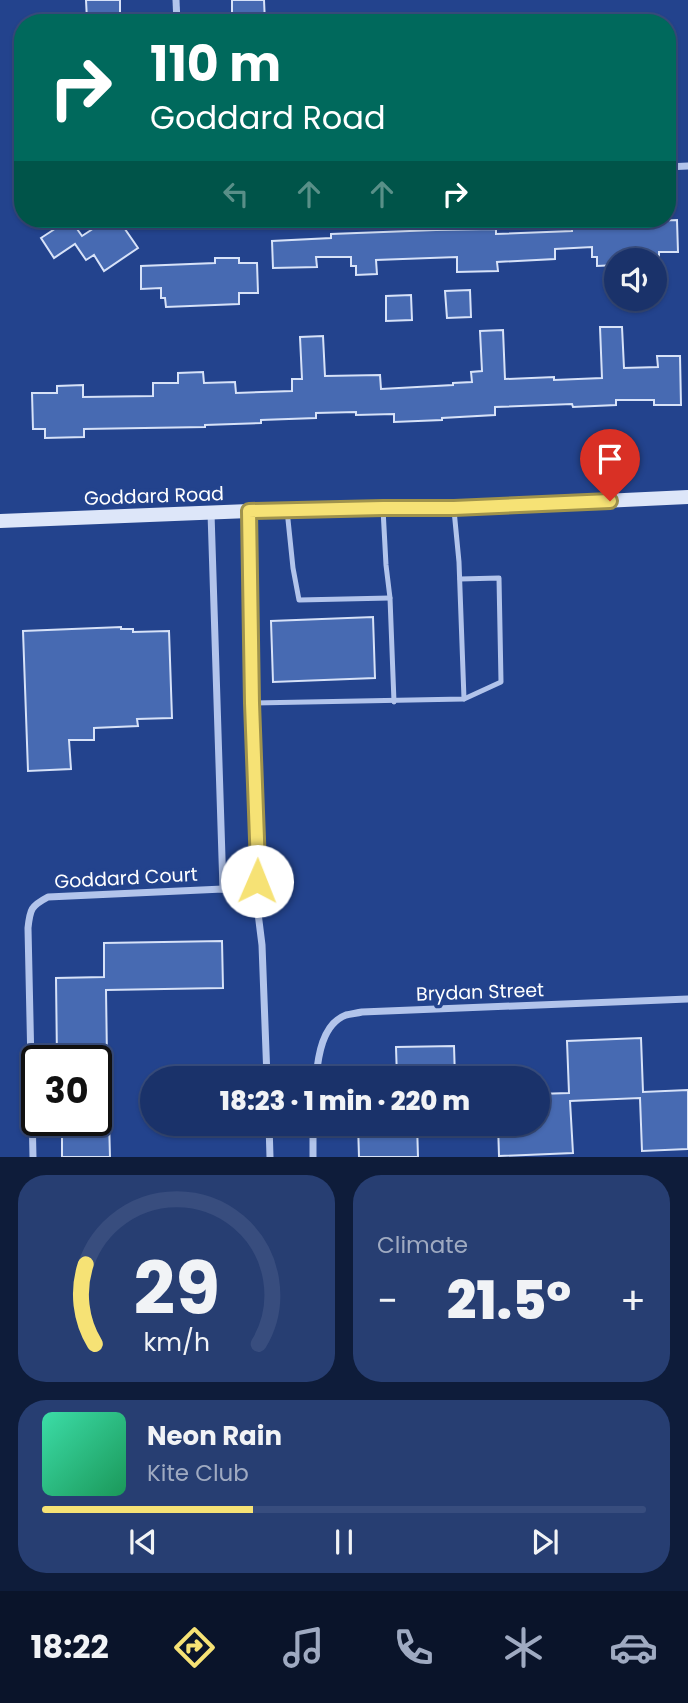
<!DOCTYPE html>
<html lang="en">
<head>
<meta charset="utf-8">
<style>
  body { margin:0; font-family:Poppins,sans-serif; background:#273e72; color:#f1f3f6; height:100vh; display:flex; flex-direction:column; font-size:26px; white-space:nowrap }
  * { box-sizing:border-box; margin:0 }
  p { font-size:23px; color:#9faac1 }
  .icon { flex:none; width:38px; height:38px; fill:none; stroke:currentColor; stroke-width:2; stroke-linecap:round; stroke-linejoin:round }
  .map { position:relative; height:1157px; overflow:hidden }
  .panel { display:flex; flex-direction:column; gap:18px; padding:18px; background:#0e1c3a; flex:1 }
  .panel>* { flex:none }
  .top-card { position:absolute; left:14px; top:14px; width:662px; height:214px; border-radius:28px; box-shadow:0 2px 5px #0004,0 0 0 2px #384d7e; background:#00695c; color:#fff; overflow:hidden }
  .fabs { position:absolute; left:604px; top:248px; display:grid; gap:14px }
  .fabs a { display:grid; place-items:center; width:63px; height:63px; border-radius:50%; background:#1a326a; box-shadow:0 2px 5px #0004,0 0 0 2px #384d7e; font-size:35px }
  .speed { position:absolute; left:21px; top:1045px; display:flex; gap:14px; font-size:35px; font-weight:700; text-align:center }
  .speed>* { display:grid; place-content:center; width:91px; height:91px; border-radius:50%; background:#1a326a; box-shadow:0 2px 5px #0004,0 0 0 2px #384d7e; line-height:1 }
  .speed .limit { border:4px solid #111; border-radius:10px; background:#fff; color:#111 }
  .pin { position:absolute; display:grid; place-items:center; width:60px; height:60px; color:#fff; margin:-72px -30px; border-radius:50% 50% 50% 0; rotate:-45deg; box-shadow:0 0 7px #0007 }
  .pin .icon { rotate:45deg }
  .me { position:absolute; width:77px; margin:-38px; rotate:1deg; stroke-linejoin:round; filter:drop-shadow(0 0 5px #0008) }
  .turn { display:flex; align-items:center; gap:24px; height:147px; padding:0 21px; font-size:32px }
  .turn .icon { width:91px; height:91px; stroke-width:2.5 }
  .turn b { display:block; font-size:49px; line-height:60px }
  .lanes { display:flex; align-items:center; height:66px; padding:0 21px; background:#0003; justify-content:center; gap:35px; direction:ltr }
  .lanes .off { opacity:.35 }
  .big { font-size:52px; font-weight:800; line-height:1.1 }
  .panel .widget { flex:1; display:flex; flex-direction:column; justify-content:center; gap:10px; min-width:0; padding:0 24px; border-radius:28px; background:#273e72 }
  .panel .dial { align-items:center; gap:0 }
  .dial svg { height:182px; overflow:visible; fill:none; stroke:#384d7e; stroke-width:7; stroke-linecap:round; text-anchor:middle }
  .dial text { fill:#f1f3f6; stroke:none }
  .song { display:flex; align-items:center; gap:21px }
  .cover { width:84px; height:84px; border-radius:10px; background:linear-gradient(135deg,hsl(160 70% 55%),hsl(150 70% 35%)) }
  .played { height:7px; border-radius:4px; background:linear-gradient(90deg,#f6e275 35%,#384d7e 35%) }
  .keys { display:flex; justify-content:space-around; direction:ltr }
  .heat { display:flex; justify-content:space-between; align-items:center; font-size:38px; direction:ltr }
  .panel .tiles { flex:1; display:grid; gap:18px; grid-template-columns:1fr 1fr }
  .widget:last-child { grid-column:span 2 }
  .trip { position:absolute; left:140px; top:1066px; width:410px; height:70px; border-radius:35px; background:#1a326a; box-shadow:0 2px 5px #0004,0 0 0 2px #384d7e; font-weight:800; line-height:70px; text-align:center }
  .tabs { display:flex; height:112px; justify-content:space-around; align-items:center; background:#0a142a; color:#9faac1 }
  .tabs .icon { width:49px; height:49px }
  .tabs .selected { color:#f6e275 }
  .tabs b { font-size:32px; color:#f1f3f6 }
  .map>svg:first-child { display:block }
  .building { fill:#476ab2; stroke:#d7e2f8; stroke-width:2 }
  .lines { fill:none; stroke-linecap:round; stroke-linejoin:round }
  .service { stroke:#b2c4eb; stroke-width:5 }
  .minor { stroke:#b2c4eb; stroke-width:7 }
  .secondary { stroke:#dde6f9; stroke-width:14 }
  .route-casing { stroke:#a0934c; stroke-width:18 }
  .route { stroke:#f6e275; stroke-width:12 }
  .labels { text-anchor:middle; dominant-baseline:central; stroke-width:7; stroke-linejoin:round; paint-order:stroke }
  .street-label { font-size:19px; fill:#fff; stroke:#23438d }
</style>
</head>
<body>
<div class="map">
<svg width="688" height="1157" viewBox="0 0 688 1157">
  <rect width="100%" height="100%" fill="#23438d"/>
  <g class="building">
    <polygon points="86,0 120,0 120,19 87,20"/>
    <polygon points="232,0 264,0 265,23 232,23"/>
    <polygon points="70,219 82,236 108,219 118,219 138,248 104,271 94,255 86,260 75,244 54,258 41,238"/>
    <polygon points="633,219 655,219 655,221 677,220 678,252 659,252 659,261 616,261 616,265 597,266 597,257 592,257 592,247 555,249 555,259 497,262 498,271 457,272 457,257 376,260 377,274 356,275 356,266 351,266 351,257 316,257 317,267 273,268 272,241 331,238 331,234 436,230 496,229 496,234 572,231 572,225 633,223"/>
    <polygon points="215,258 239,258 239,263 257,263 258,293 239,293 239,304 166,307 165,298 161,298 161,288 141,289 141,266 215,263"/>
    <polygon points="470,290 471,317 447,318 445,291"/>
    <polygon points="411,295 412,320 386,321 386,296"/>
    <polygon points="600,327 622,327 624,368 658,367 657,356 680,356 681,405 654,405 654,400 616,400 616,405 573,407 572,404 495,407 495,415 442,418 442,420 394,422 394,414 356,415 356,412 316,413 316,418 261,420 261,423 205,425 205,427 84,429 84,437 45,438 45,429 33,429 32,393 57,393 57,386 83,385 83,397 153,396 153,383 178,383 178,373 203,372 204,383 235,382 236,393 292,391 292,379 302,379 300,337 323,336 325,376 380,375 381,389 453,385 453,383 472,382 471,372 482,371 480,331 503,330 505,379 554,377 554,380 602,378"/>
    <polygon points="373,617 375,678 273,682 271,621"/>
    <polygon points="121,627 121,629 133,629 133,632 169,631 172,718 137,719 138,726 94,728 94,740 69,740 71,769 28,771 23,631"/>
    <polygon points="222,941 223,988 106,990 107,1059 57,1060 56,978 104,977 104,943"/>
    <polygon points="641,1038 643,1092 688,1090 688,1149 642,1151 640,1098 570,1101 573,1153 499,1156 498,1124 537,1124 537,1094 569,1093 567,1041"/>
    <polygon points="454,1046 455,1078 397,1078 396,1047"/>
    <polygon points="62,1120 109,1120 110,1157 62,1157"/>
    <polygon points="358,1124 417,1124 418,1157 359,1157"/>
  </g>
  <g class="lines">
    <g class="service">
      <polyline points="383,509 386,565 390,598 394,702"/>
      <polyline points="287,510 293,568 299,600 390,598"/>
      <polyline points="454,510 459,562 464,699"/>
      <polyline points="252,703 464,699 501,682 499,578 460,579"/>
    </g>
    <g class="minor">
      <polyline points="176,0 177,23"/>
      <polyline points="667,167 688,166"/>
      <polyline points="249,511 252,703 259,866 256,897"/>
      <polyline points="211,513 223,889"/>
      <path d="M316,1078c2,-21 6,-54 30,-63 5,-1 11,-2 16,-3l326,-13"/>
      <polyline points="269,1124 270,1157"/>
      <polyline points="313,1124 313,1157"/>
      <path d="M33,1157l-5,-229c2,-19 3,-22 20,-31l175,-8 17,1 16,7 6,48 5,133"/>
    </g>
    <polyline class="secondary" points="0,521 249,511 383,508 454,508 688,497"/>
  </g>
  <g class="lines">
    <defs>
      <polyline id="route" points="257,881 258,866 252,703 249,511 383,508 454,508 610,501"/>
    </defs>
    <use href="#route" class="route-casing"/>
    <use href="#route" class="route"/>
  </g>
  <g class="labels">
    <g class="street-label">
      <text transform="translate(154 496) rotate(-2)">Goddard Road</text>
      <text transform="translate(126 878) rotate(-3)">Goddard Court</text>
      <text transform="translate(480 992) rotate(-2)">Brydan Street</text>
    </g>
  </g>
</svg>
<div class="fabs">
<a><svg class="icon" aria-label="sound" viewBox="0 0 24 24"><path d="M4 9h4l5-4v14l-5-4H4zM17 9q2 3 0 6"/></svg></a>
</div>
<div class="speed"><div class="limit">30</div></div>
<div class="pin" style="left:610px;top:501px;background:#d93025"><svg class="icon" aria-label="arrive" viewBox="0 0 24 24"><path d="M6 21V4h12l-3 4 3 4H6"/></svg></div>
<svg class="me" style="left:257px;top:881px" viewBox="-20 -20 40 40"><circle r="19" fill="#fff"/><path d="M0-13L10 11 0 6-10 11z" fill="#f6e275"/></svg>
<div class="trip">18:23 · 1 min · 220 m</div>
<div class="top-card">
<div class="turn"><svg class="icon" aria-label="right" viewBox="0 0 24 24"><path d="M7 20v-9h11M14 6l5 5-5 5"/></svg><div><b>110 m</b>Goddard Road</div></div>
<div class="lanes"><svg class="icon off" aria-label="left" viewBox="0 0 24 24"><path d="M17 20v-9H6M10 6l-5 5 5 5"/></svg><svg class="icon off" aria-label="ahead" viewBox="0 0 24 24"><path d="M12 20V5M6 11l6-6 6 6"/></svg><svg class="icon off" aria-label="ahead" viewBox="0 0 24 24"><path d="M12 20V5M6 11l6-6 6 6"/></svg><svg class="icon" aria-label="right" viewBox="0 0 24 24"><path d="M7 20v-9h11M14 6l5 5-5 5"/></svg></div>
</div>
</div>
<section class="panel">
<div class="tiles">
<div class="widget dial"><svg viewBox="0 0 100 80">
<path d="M14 69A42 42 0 1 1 86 69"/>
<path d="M14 69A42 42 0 0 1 10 34" stroke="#f6e275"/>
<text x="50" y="56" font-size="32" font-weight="700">29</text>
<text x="50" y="72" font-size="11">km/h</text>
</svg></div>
<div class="widget"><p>Climate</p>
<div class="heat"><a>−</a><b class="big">21.5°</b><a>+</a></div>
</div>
<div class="widget">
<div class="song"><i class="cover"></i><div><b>Neon Rain</b><p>Kite Club</p></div></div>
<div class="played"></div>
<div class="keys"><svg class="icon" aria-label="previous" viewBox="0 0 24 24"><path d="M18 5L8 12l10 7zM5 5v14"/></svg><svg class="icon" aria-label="pause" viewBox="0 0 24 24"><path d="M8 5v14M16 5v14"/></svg><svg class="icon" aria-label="next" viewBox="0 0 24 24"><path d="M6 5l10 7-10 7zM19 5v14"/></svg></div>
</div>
</div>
</section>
<nav class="tabs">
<b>18:22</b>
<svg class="icon selected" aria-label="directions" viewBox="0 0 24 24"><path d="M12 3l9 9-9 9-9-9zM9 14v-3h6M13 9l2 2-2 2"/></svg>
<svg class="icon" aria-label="music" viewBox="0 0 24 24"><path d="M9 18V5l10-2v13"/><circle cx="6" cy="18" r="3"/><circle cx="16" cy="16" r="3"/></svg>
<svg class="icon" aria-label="phone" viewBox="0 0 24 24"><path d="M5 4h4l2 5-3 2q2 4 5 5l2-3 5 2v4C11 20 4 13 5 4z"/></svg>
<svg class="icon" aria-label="climate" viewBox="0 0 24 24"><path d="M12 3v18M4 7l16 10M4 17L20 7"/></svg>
<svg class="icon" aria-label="car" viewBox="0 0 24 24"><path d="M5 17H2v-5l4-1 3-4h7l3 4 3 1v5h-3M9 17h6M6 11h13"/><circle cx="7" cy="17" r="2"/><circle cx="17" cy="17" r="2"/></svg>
</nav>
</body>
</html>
